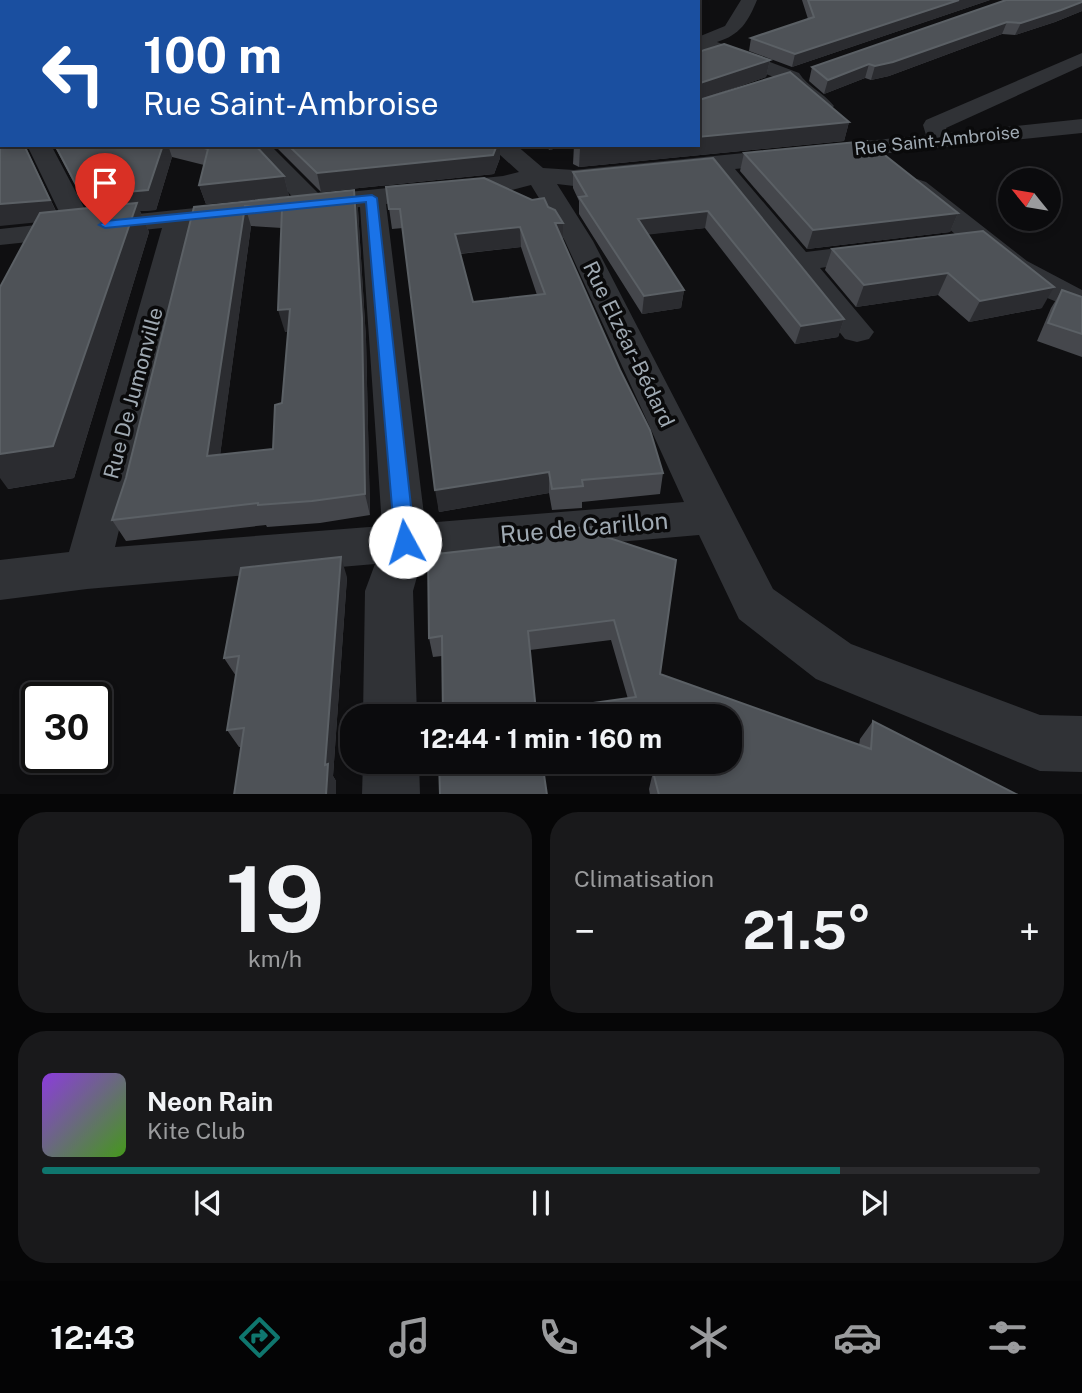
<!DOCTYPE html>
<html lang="fr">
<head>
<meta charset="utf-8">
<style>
  body { margin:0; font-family:"Public Sans",sans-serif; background:#19191b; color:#f1f3f6; height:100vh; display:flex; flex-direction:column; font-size:26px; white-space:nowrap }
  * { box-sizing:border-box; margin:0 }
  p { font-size:23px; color:#9a9b9d }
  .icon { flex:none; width:38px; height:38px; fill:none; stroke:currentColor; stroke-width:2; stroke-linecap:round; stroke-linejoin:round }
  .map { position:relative; height:794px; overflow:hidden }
  .drawer { display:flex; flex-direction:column; gap:18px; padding:18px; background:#060607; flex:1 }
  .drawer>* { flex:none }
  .top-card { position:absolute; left:0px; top:0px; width:700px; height:147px; box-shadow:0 4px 10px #0003,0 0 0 2px #2b2b2e; background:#1a4fa0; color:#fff; overflow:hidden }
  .needle { width:46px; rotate:300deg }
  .tools { position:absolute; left:998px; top:168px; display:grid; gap:14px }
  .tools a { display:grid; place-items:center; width:63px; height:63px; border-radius:50%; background:#0b0b0d; box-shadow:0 4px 10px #0003,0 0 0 2px #2b2b2e; font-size:35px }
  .speed { position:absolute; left:21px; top:682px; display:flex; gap:14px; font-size:35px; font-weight:700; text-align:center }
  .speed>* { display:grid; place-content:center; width:91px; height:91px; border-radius:50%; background:#0b0b0d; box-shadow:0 4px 10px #0003,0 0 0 2px #2b2b2e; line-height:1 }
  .speed .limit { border:4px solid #111; border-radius:10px; background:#fff; color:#111 }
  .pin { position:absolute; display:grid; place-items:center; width:60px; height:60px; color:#fff; margin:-72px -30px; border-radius:50% 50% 50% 0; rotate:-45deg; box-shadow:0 0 7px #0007 }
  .pin .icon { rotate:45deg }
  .me { position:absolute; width:77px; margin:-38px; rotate:354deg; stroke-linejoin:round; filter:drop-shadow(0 0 5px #0008) }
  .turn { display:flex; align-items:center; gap:24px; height:147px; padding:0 28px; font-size:32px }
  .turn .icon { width:91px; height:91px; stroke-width:2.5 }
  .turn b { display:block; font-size:49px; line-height:60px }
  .big { font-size:52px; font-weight:700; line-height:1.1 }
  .drawer .tile { flex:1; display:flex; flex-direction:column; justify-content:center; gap:10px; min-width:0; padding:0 24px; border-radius:28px; background:#19191b }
  .drawer .dial { align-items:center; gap:0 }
  .dial b { font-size:91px; line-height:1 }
  .song { display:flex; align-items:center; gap:21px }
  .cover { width:84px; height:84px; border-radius:10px; background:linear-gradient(135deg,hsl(270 70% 55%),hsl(100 70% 35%)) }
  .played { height:7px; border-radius:4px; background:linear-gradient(90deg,#0f766e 80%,#2b2b2e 80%) }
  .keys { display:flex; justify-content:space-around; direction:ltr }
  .heat { display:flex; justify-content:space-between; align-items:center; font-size:38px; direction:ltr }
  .drawer .tiles { flex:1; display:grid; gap:18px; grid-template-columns:1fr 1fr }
  .tile:last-child { grid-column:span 2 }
  .trip { position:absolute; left:340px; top:704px; width:402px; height:70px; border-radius:28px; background:#0b0b0d; box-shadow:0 4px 10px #0003,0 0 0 2px #2b2b2e; font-weight:700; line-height:70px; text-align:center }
  .menu { display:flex; height:112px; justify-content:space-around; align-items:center; background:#040405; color:#9a9b9d }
  .menu .icon { width:49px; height:49px }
  .menu .current { color:#0f766e }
  .menu b { font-size:32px; color:#f1f3f6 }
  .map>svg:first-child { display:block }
  .green { fill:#1c231b }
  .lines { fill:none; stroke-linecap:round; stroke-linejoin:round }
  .street { fill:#303236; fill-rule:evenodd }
  .wall { fill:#45474c; fill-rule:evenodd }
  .shaded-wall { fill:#2b2c30 }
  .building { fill:#4e5257; stroke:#5b6065; stroke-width:2; fill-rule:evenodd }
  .route { fill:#1a73e8; stroke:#114b97; stroke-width:2 }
  .labels { text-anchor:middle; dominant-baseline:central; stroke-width:7; stroke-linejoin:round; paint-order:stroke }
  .far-street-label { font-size:18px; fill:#9fa9b2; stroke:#0a0a0b }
  .street-label { font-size:21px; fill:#9fa9b2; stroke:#0a0a0b }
  .near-street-label { font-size:24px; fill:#9fa9b2; stroke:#0a0a0b }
</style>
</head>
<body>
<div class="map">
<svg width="1082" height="795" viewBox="0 0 1082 795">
  <rect width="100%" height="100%" fill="#0f0f11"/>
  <polygon class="green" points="0,0 239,0 2,2 0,77"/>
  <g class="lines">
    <g class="street">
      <path d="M741,0h16c-9,22 -17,35 -40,42l82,31c9,14 25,20 35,33l-4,4c-17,5 -37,-14 -46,-29l-86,-33v-11l27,-11z"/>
      <path d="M1082,53v13l-136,62 2,5 134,-14v14l-347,36 71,83 72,-9 10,3 4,6 -4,6 -68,10 54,64 -5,7 -12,3 -12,-3 -134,-168 -137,15 -17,-2 36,57 180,348 78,55 189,71 42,1v56l-42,-1 -224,-92 -77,-60 -40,-84 -277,24 -9,32 4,125h-54l2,-125 10,-27 -288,25 -87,11v-40l69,-8 93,-324 -162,17v-16l64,-7 -37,-77h24l39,74 153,-16 9,2 4,6 -4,6 -61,8 -76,322 267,-21 -22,-319 -46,5 -16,-2 -4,-6 2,-3 -50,-56h24l50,50 183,-19 16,-4 -30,-27h27l27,23 31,2 352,-35 -3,-10 3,-5zM531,185l34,56 119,261 -259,21 -39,-319 118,-12z"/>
      <path d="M917,179l9,3 101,79 55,29v20c-68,-16 -123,-73 -174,-118l-4,-5 4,-5z"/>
      <polygon points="363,761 419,761 420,795 362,795"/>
    </g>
  </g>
  <g class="wall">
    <polygon points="802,0 990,0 792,67 749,51 751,38 808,19"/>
    <polygon points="1082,0 1082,11 1055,22 1015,35 1002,34 889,76 871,80 865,78 824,94 809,81 812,67"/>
    <polygon points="698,52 770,60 766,77 699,100 849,122 844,141 579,167 573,164 574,145 698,145"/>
    <polygon points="54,145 255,145 284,176 289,196 206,204 199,185 204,165 172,157 156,210 140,211 149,232 74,478 8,489 35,222 25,146 56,211 87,208"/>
    <polygon points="274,145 500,145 500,158 494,174 321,192"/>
    <polygon points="541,145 566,145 550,150"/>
    <polygon points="744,153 958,213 950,232 807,249 740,171"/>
    <polygon points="713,158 844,319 838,337 795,344 705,228 648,234 684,290 681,308 642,314 579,214 579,201 573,188 573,172"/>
    <path d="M386,187l177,54 100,232 -3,21 -78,8v6l-30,2 -3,-17 -110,19 -36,-284 -11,1zM521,247l16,48 -64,7 -13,-48z"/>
    <path d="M354,190l4,20 8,129 4,176 -50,8 -53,4 -1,-2 -140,16 -14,-21 14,-42 68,-271zM251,226l31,2 3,104 3,-1 -6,72 -9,46 -53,6z"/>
    <polygon points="983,231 1042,308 969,322 938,295 856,307 825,270 832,249"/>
    <polygon points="1062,290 1082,297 1082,357 1037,341 1051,308"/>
    <path d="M559,529l35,4 66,141 199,71 1,-6 13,-18 145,74h-368l-1,-6 4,-17 77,-56h-287l-1,-60 -9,1 -4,-19 105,-95 25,-6zM611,640l17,59 -92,12 -6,-61z"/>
    <polygon points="347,577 333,776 336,781 336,795 234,795 241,747 239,747 227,730 236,676 224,658"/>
    <polygon points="439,761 561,761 542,764"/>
  </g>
  <g class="shaded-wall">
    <polygon points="959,0 990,0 792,67 795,54"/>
    <polygon points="1082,2 1082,11 1055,22 1015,35 1021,23"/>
    <polygon points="1007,22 1002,34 889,76 871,80 875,66"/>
    <polygon points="770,60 766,77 698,100 700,83"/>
    <polygon points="869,64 865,78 824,94 828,80"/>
    <polygon points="849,122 844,141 579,167 580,148 607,145 698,145 698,137"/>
    <polygon points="24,145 25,145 25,146 60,220 0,226 0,204"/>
    <polygon points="163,145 168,145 172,157 156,210 140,211 149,232 74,478 8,489 0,478 0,449 91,216 82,196"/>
    <polygon points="497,145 500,145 500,158 494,174 321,192 317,173"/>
    <polygon points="550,145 566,145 550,150"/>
    <polygon points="284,176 289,196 206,204 199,185"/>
    <polygon points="354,190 358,210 366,339 370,515 365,494"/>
    <polygon points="245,206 251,226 217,478 207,456"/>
    <polygon points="708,211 705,228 637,236 638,219"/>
    <polygon points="958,213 950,232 807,249 813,230"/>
    <polygon points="555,223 563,223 563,242"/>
    <polygon points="520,227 521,247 456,254 455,234"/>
    <polygon points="948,273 938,295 856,307 864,285"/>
    <polygon points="1054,287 1042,308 969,322 980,301"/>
    <polygon points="684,290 681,308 642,314 644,296"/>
    <polygon points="290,309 296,330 285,332 278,310"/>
    <polygon points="844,319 838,337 795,344 801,326"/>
    <polygon points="549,472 549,493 439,512 435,490"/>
    <polygon points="341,557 347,577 333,776 336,781 336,795 326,795 325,765"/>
  </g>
  <g class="building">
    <polygon points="233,0 398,0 402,2 223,2"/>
    <polygon points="808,0 959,0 795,54 751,38 814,17"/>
    <polygon points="1006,0 1082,0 1082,2 1061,10 1021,23 1007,22 893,62 875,66 869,64 828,80 812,67"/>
    <polygon points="724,44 770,60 700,83 699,100 790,72 849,122 698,137 698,52"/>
    <polygon points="0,77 2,77 2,145 24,145 50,200 0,204"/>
    <polygon points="867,141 958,213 813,230 744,153"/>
    <polygon points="55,145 163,145 148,190 82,196"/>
    <polygon points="193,145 255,145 284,176 199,185 208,149"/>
    <polygon points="288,145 497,145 493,155 317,173"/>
    <polygon points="575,145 607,145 580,148"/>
    <polygon points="713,158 844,319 801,326 708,211 638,219 684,290 644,296 579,197 587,196 573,172"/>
    <path d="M484,178l48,22 12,-2 4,9 7,3 8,13h-8l65,147 30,60 13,43 -81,7 1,6 -31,3 -3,-17 -114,18 -35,-281h-11l-3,-22zM520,227l25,67 -72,8 -18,-68z"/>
    <path d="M354,190l8,128 3,176 -53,7 -54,4v-2l-146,17 14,-42 68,-271zM245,206l37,3 -4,101 12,-1 -8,94 -7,2 -2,44 -66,7z"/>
    <polygon points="137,203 53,446 0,454 0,287 40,213"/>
    <polygon points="983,231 1054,287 980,301 948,273 864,285 832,249"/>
    <polygon points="1062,290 1082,297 1082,334 1048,323"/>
    <path d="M592,527l2,6 82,27 -16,114 211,75 2,-28 145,74h-359l-6,-23 4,-11h73v-45h-287l-1,-80 -13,2 -1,-83 107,-12 -1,-4 26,-3 -1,-7zM614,620l22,77 -100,14 -8,-80z"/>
    <polygon points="341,557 325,765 328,764 326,795 234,795 244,728 227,730 239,656 224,658 241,568"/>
    <polygon points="439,761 542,761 547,795 440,795"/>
  </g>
  <polygon class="route" points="372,195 377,198 415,542 412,548 405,550 398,548 395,542 366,202 105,228 99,225 105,221"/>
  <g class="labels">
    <g class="far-street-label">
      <text transform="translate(937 140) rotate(-6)">Rue Saint-Ambroise</text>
    </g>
    <g class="street-label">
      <text transform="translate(629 344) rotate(64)">Rue Elzéar-Bédard</text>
      <text transform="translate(133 393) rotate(-75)">Rue De Jumonville</text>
    </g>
    <g class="near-street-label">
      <text transform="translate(584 527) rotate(-5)">Rue de Carillon</text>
    </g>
  </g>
</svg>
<div class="tools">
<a><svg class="needle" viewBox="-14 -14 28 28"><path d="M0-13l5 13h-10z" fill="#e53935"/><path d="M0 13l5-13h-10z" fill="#9a9b9d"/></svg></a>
</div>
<div class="speed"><div class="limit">30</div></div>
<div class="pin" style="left:105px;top:225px;background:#d93025"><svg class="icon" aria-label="arrive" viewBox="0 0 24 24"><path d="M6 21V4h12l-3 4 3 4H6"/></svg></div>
<svg class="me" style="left:405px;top:542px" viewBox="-20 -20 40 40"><circle r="19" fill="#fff"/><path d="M0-13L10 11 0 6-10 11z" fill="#1a73e8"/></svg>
<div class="trip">12:44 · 1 min · 160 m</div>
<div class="top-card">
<div class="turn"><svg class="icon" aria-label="left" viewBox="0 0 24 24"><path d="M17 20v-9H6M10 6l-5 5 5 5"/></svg><div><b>100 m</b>Rue Saint-Ambroise</div></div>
</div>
</div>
<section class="drawer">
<div class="tiles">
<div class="tile dial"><b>19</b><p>km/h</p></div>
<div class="tile"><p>Climatisation</p>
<div class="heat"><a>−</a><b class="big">21.5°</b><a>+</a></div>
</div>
<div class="tile">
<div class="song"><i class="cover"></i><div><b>Neon Rain</b><p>Kite Club</p></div></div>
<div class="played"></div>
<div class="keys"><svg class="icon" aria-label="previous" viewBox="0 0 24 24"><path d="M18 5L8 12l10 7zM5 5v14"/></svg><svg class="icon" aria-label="pause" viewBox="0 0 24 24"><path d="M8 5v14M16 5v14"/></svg><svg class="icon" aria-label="next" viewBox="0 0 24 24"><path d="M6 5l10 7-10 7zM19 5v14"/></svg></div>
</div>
</div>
</section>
<nav class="menu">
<b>12:43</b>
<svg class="icon current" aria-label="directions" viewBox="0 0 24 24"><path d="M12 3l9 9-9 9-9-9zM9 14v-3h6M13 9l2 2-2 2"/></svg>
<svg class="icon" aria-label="music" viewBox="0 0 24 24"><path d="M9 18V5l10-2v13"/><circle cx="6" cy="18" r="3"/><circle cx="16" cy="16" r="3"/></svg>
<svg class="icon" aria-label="phone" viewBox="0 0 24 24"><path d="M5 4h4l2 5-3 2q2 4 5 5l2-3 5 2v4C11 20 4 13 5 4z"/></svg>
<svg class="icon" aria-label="climate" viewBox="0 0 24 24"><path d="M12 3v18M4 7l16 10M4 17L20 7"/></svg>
<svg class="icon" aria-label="car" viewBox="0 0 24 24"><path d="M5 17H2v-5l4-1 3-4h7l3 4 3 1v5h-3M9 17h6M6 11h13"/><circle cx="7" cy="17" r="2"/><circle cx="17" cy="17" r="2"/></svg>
<svg class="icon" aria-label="filters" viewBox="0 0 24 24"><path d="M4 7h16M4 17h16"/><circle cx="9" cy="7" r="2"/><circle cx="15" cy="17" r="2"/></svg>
</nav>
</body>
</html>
